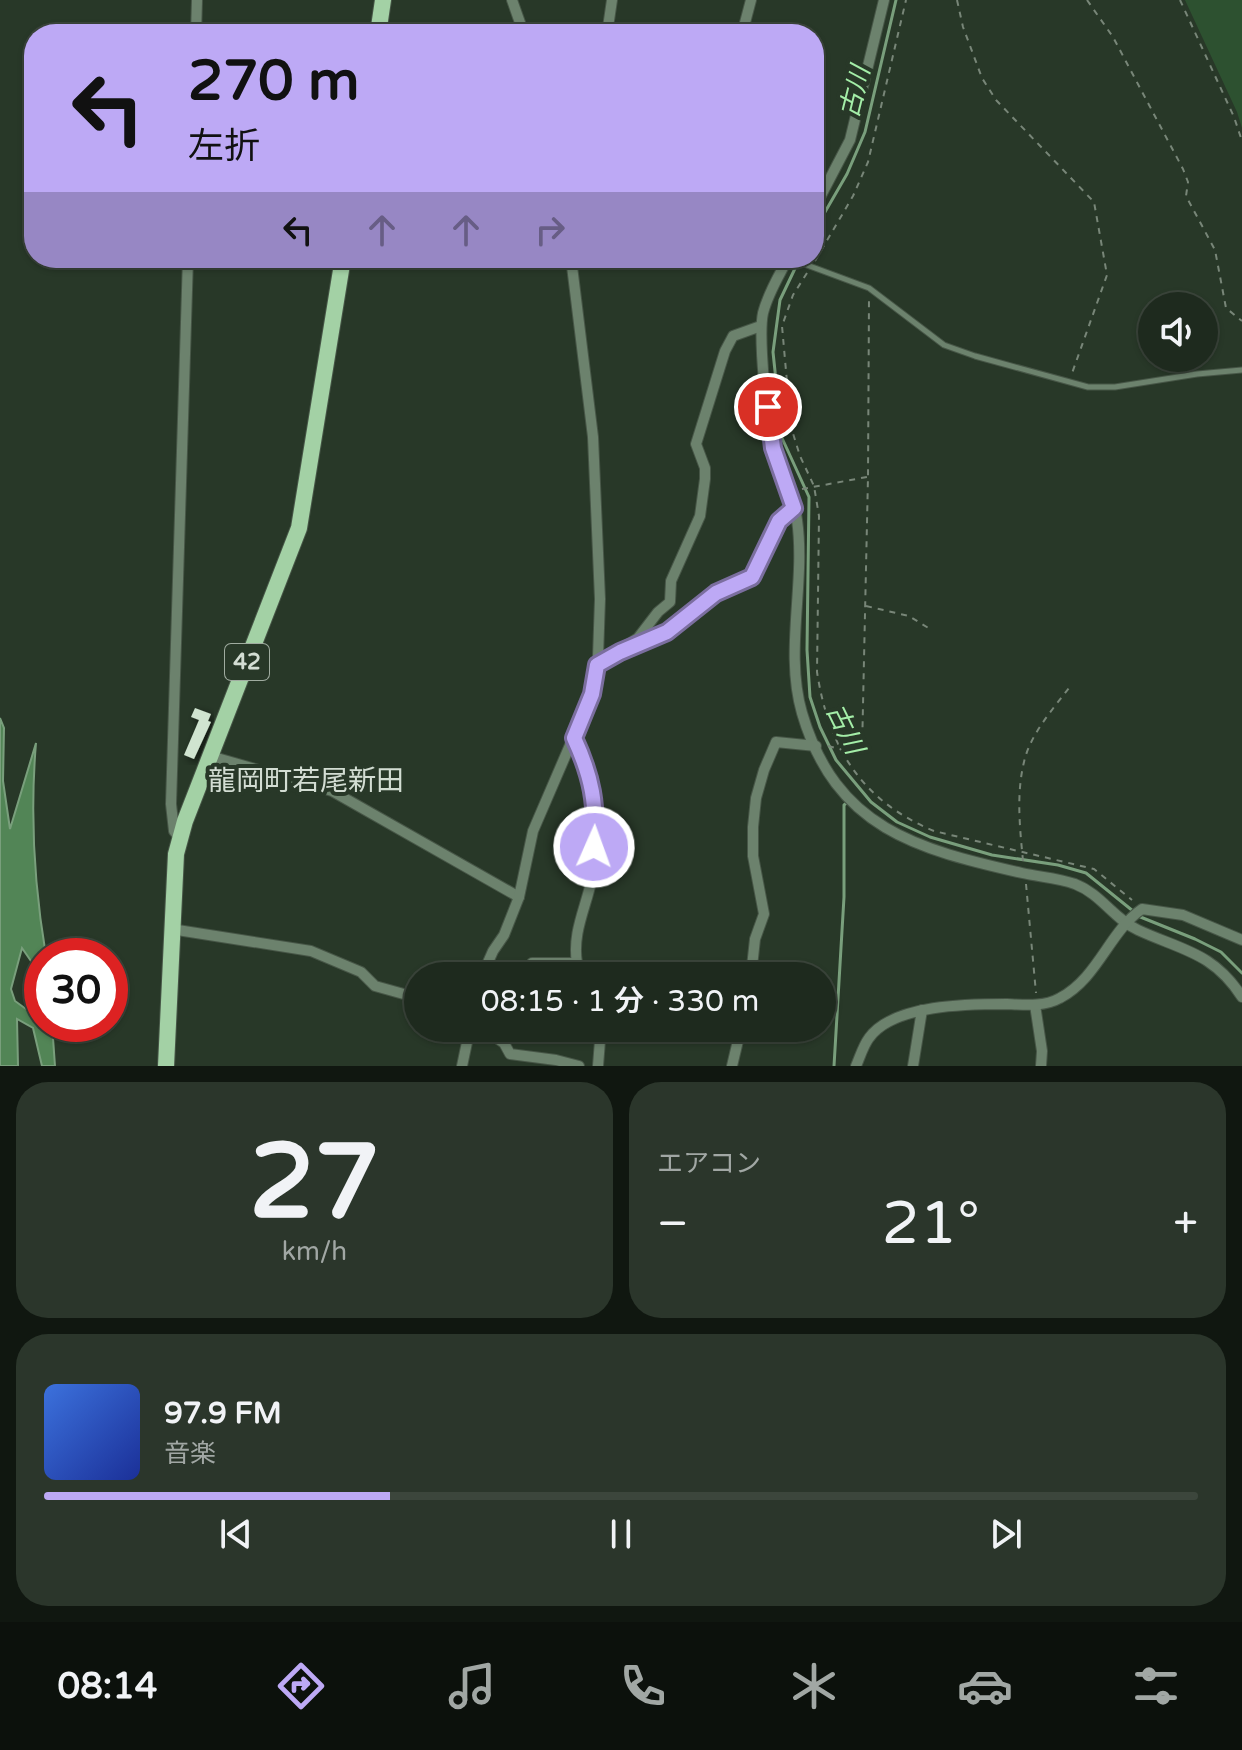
<!DOCTYPE html>
<html lang="ja">
<head>
<meta charset="utf-8">
<style>
  body { margin:0; font-family:"Varela Round","Noto Sans JP",sans-serif; background:#2b362b; color:#f1f3f6; height:100vh; display:flex; flex-direction:column; font-size:30px; white-space:nowrap }
  * { box-sizing:border-box; margin:0 }
  p { font-size:26px; color:#a1a7a4 }
  .icon { flex:none; width:44px; height:44px; fill:none; stroke:currentColor; stroke-width:2; stroke-linecap:round; stroke-linejoin:round }
  .map { position:relative; height:1066px; overflow:hidden }
  .side { display:flex; flex-direction:column; gap:16px; padding:16px; background:#101710; flex:1 }
  .side>* { flex:none }
  .guide { position:absolute; left:24px; top:24px; width:800px; height:244px; border-radius:32px; box-shadow:0 2px 6px #0004,0 0 0 2px #3c463c; background:#bda9f5; color:#111; overflow:hidden }
  .buttons { position:absolute; left:1138px; top:292px; display:grid; gap:16px }
  .buttons a { display:grid; place-items:center; width:80px; height:80px; border-radius:50%; background:#1e2a1e; box-shadow:0 2px 6px #0004,0 0 0 2px #3c463c; font-size:40px }
  .speed { position:absolute; left:24px; top:938px; display:flex; gap:16px; font-size:40px; font-weight:700; text-align:center }
  .speed>* { display:grid; place-content:center; width:104px; height:104px; border-radius:50%; background:#1e2a1e; box-shadow:0 2px 6px #0004,0 0 0 2px #3c463c; line-height:1 }
  .speed .limit { border:12px solid #d22; background:#fff; color:#111 }
  .pin { position:absolute; display:grid; place-items:center; width:68px; height:68px; color:#fff; margin:-34px; border:4px solid #fff; border-radius:50%; box-shadow:0 2px 8px #0007 }
  .me { position:absolute; width:88px; margin:-44px; rotate:2deg; stroke-linejoin:round; filter:drop-shadow(0 0 6px #0008) }
  .turn { display:flex; align-items:center; gap:28px; height:168px; padding:0 32px; font-size:36px }
  .turn .icon { width:104px; height:104px; stroke-width:2.5 }
  .turn b { display:block; font-size:56px; line-height:68px }
  .lanes { display:flex; align-items:center; height:76px; padding:0 32px; background:#0003; justify-content:center; gap:40px; direction:ltr }
  .lanes .off { opacity:.35 }
  .big { font-size:60px; font-weight:600; line-height:1.1 }
  .side .widget { flex:1; display:flex; flex-direction:column; justify-content:center; gap:12px; min-width:0; padding:0 28px; border-radius:32px; background:#2b362b }
  .side .dial { align-items:center; gap:0 }
  .dial b { font-size:104px; line-height:1 }
  .song { display:flex; align-items:center; gap:24px }
  .cover { width:96px; height:96px; border-radius:12px; background:linear-gradient(135deg,hsl(220 70% 55%),hsl(230 70% 35%)) }
  .played { height:8px; border-radius:4px; background:linear-gradient(90deg,#bda9f5 30%,#3c463c 30%) }
  .keys { display:flex; justify-content:space-around; direction:ltr }
  .heat { display:flex; justify-content:space-between; align-items:center; font-size:44px; direction:ltr }
  .side .tiles { flex:1; display:grid; gap:16px; grid-template-columns:1fr 1fr }
  .widget:last-child { grid-column:span 2 }
  .trip { position:absolute; left:404px; top:962px; width:432px; height:80px; border-radius:40px; background:#1e2a1e; box-shadow:0 2px 6px #0004,0 0 0 2px #3c463c; font-weight:600; line-height:80px; text-align:center }
  .dock { display:flex; height:128px; justify-content:space-around; align-items:center; background:#0c110c; color:#a1a7a4 }
  .dock .icon { width:56px; height:56px }
  .dock .on { color:#bda9f5 }
  .dock b { font-size:36px; color:#f1f3f6 }
  .map>svg:first-child { display:block }
  .green { fill:#2d5130 }
  .water { fill:#528556; stroke:#799f7c; stroke-width:2 }
  .lines { fill:none; stroke-linecap:round; stroke-linejoin:round }
  .stream { stroke:#799f7c; stroke-width:3 }
  .building { fill:#d0e4d0; filter:url(#shadow) }
  .lane-casing { stroke:#475647; stroke-width:7 }
  .street-casing { stroke:#475647; stroke-width:12 }
  .primary-casing { stroke:#475647; stroke-width:18 }
  .path { stroke:#788678; stroke-width:2; stroke-dasharray:6 6; stroke-linecap:butt }
  .lane { stroke:#6c826d; stroke-width:5 }
  .street { stroke:#6c826d; stroke-width:10 }
  .primary { stroke:#a3d1a5; stroke-width:16 }
  .route-casing { stroke:#7b6e9f; stroke-width:20 }
  .route { stroke:#bda9f5; stroke-width:14 }
  .labels { text-anchor:middle; dominant-baseline:central; stroke-width:8; stroke-linejoin:round; paint-order:stroke }
  .shield { fill:#283828; stroke:#a0aca0; stroke-width:2 }
  .shield-label { font-size:22px; font-weight:bold; fill:#d3ddd3 }
  .water-label { font-size:26px; font-style:italic; fill:#a4eea8; stroke:#283828 }
  .quarter-label { font-size:28px; fill:#d3ddd3; stroke:#283828 }
</style>
</head>
<body>
<div class="map">
<svg width="1242" height="1066" viewBox="0 0 1242 1066">
  <defs>
    <filter id="shadow"><feDropShadow dx="3.5" dy="3.5" stdDeviation="4" flood-color="#0009"/></filter>
  </defs>
  <rect width="100%" height="100%" fill="#283828"/>
  <polygon class="green" points="1185,0 1242,0 1242,128 1237,112"/>
  <path class="water" d="M0,718l4,10 -1,53 7,48 26,-86c-6,71 -2,142 10,213h-4v29l-9,-21 -11,-16 -11,41 4,12 22,16 5,-6v13h10l3,42h-13l-9,-38 -16,-9 1,47h-18z"/>
  <g class="lines">
    <g class="stream">
      <polyline points="814,231 847,174 865,132 896,0"/>
      <polyline points="800,258 780,300 773,352 782,438 809,497 807,650 810,697 820,727 836,760 871,802 897,822 930,837 992,855 1058,865 1086,873 1133,911"/>
      <polyline points="1138,916 1195,939 1221,952 1242,973"/>
      <polyline points="834,1066 844,897 844,805 849,801"/>
    </g>
  </g>
  <polygon class="building" points="195,708 211,714 208,721 211,722 194,759 184,755 199,720 191,717"/>
  <g class="lines">
    <defs>
      <polyline id="lane" points="788,258 869,288 944,345 975,356 1088,387 1115,387 1197,374 1242,370"/>
      <g id="street">
        <polyline points="512,0 524,34"/>
        <polyline points="196,34 197,0"/>
        <polyline points="607,34 612,0"/>
        <polyline points="742,34 751,0"/>
        <polyline points="814,209 850,140 884,0"/>
        <path d="M788,258c-9,18 -20,35 -25,55 -5,23 4,115 11,138 8,22 20,45 23,69 9,63 -13,131 5,193 34,116 115,136 220,160 18,4 36,5 53,11 26,10 39,35 63,46 43,20 75,22 104,67"/>
        <polyline points="632,646 667,632 716,593 752,577 779,521 794,508"/>
        <polyline points="597,665 638,638 658,612 670,602 671,581 700,516 705,479 705,468 696,444 725,351 733,336 758,327"/>
        <path d="M574,738c20,45 27,91 18,140 -6,30 -20,54 -15,85l19,13"/>
        <polyline points="210,756 332,791 519,897"/>
        <polyline points="180,838 174,831 171,804 188,258"/>
        <polyline points="171,929 311,951 361,972 375,986 418,998"/>
        <polyline points="532,963 577,963"/>
        <polyline points="482,976 493,951 504,935 519,897 533,831 592,694 598,657 600,599 593,437 571,258"/>
        <polyline points="751,976 755,939 764,914 753,856 753,827 756,798 764,770 776,742 816,746"/>
        <polyline points="1035,1005 1042,1051 1041,1066"/>
        <polyline points="482,1028 504,1043 510,1054 556,1060 579,1066"/>
        <polyline points="462,1066 470,1028"/>
        <polyline points="598,1066 601,1028"/>
        <polyline points="732,1066 741,1028"/>
        <path d="M856,1066c4,-9 7,-20 13,-28 24,-34 101,-34 138,-34 18,1 37,3 53,-6 38,-20 49,-66 82,-89l41,6 59,25"/>
        <polyline points="913,1066 922,1010"/>
      </g>
      <g id="primary">
        <polyline points="378,34 383,0"/>
        <polyline points="166,1066 176,854 185,821 299,528 343,258"/>
      </g>
    </defs>
    <use href="#lane" class="lane-casing"/>
    <use href="#street" class="street-casing"/>
    <use href="#primary" class="primary-casing"/>
    <g class="path">
      <polyline points="957,0 963,27 982,78 996,100 1094,202 1107,275 1071,376"/>
      <polyline points="1087,0 1113,37 1183,169 1188,182 1186,196 1215,250 1226,308 1242,321"/>
      <polyline points="1180,0 1234,117 1242,141"/>
      <polyline points="815,261 853,196 868,162 906,0"/>
      <path d="M807,273l-14,22 -11,31 9,101 9,29 14,30 5,30 -2,156c12,77 45,129 117,159l160,38 38,31"/>
      <polyline points="802,489 867,477"/>
      <polyline points="866,606 909,616 930,629"/>
      <polyline points="828,746 859,754 862,751 868,477 869,297"/>
      <path d="M1023,861c-3,-32 -7,-66 1,-99 6,-27 28,-52 45,-74"/>
      <polyline points="1026,884 1036,993"/>
    </g>
    <use href="#lane" class="lane"/>
    <use href="#street" class="street"/>
    <use href="#primary" class="primary"/>
  </g>
  <g class="lines">
    <defs>
      <path id="route" d="M594,847c3,-43 -2,-70 -20,-109l18,-44 5,-29 23,-13 47,-20 49,-39 36,-16 27,-56 15,-13 -21,-60 -5,-41"/>
    </defs>
    <use href="#route" class="route-casing"/>
    <use href="#route" class="route"/>
  </g>
  <g class="labels">
    <rect class="shield" x="225" y="644" width="44" height="36" rx="6"/>
    <g class="shield-label">
      <text x="247" y="662">42</text>
    </g>
    <g class="water-label">
      <text transform="translate(855 92) rotate(-76)">古川</text>
      <text transform="translate(845 729) rotate(64)">古川</text>
    </g>
    <g class="quarter-label">
      <text x="306" y="781">龍岡町若尾新田</text>
    </g>
  </g>
</svg>
<div class="buttons">
<a><svg class="icon" aria-label="sound" viewBox="0 0 24 24"><path d="M4 9h4l5-4v14l-5-4H4zM17 9q2 3 0 6"/></svg></a>
</div>
<div class="speed"><div class="limit">30</div></div>
<div class="pin" style="left:768px;top:407px;background:#d93025"><svg class="icon" aria-label="arrive" viewBox="0 0 24 24"><path d="M6 21V4h12l-3 4 3 4H6"/></svg></div>
<svg class="me" style="left:594px;top:847px" viewBox="-20 -20 40 40"><circle r="17" fill="#bda9f5" stroke="#fff" stroke-width="3"/><path d="M0-11L8 9 0 5-8 9z" fill="#fff"/></svg>
<div class="trip">08:15 · 1 分 · 330 m</div>
<div class="guide">
<div class="turn"><svg class="icon" aria-label="left" viewBox="0 0 24 24"><path d="M17 20v-9H6M10 6l-5 5 5 5"/></svg><div><b>270 m</b>左折</div></div>
<div class="lanes"><svg class="icon" aria-label="left" viewBox="0 0 24 24"><path d="M17 20v-9H6M10 6l-5 5 5 5"/></svg><svg class="icon off" aria-label="ahead" viewBox="0 0 24 24"><path d="M12 20V5M6 11l6-6 6 6"/></svg><svg class="icon off" aria-label="ahead" viewBox="0 0 24 24"><path d="M12 20V5M6 11l6-6 6 6"/></svg><svg class="icon off" aria-label="right" viewBox="0 0 24 24"><path d="M7 20v-9h11M14 6l5 5-5 5"/></svg></div>
</div>
</div>
<section class="side">
<div class="tiles">
<div class="widget dial"><b>27</b><p>km/h</p></div>
<div class="widget"><p>エアコン</p>
<div class="heat"><a>−</a><b class="big">21°</b><a>+</a></div>
</div>
<div class="widget">
<div class="song"><i class="cover"></i><div><b>97.9 FM</b><p>音楽</p></div></div>
<div class="played"></div>
<div class="keys"><svg class="icon" aria-label="previous" viewBox="0 0 24 24"><path d="M18 5L8 12l10 7zM5 5v14"/></svg><svg class="icon" aria-label="pause" viewBox="0 0 24 24"><path d="M8 5v14M16 5v14"/></svg><svg class="icon" aria-label="next" viewBox="0 0 24 24"><path d="M6 5l10 7-10 7zM19 5v14"/></svg></div>
</div>
</div>
</section>
<nav class="dock">
<b>08:14</b>
<svg class="icon on" aria-label="directions" viewBox="0 0 24 24"><path d="M12 3l9 9-9 9-9-9zM9 14v-3h6M13 9l2 2-2 2"/></svg>
<svg class="icon" aria-label="music" viewBox="0 0 24 24"><path d="M9 18V5l10-2v13"/><circle cx="6" cy="18" r="3"/><circle cx="16" cy="16" r="3"/></svg>
<svg class="icon" aria-label="phone" viewBox="0 0 24 24"><path d="M5 4h4l2 5-3 2q2 4 5 5l2-3 5 2v4C11 20 4 13 5 4z"/></svg>
<svg class="icon" aria-label="climate" viewBox="0 0 24 24"><path d="M12 3v18M4 7l16 10M4 17L20 7"/></svg>
<svg class="icon" aria-label="car" viewBox="0 0 24 24"><path d="M5 17H2v-5l4-1 3-4h7l3 4 3 1v5h-3M9 17h6M6 11h13"/><circle cx="7" cy="17" r="2"/><circle cx="17" cy="17" r="2"/></svg>
<svg class="icon" aria-label="filters" viewBox="0 0 24 24"><path d="M4 7h16M4 17h16"/><circle cx="9" cy="7" r="2"/><circle cx="15" cy="17" r="2"/></svg>
</nav>
</body>
</html>
